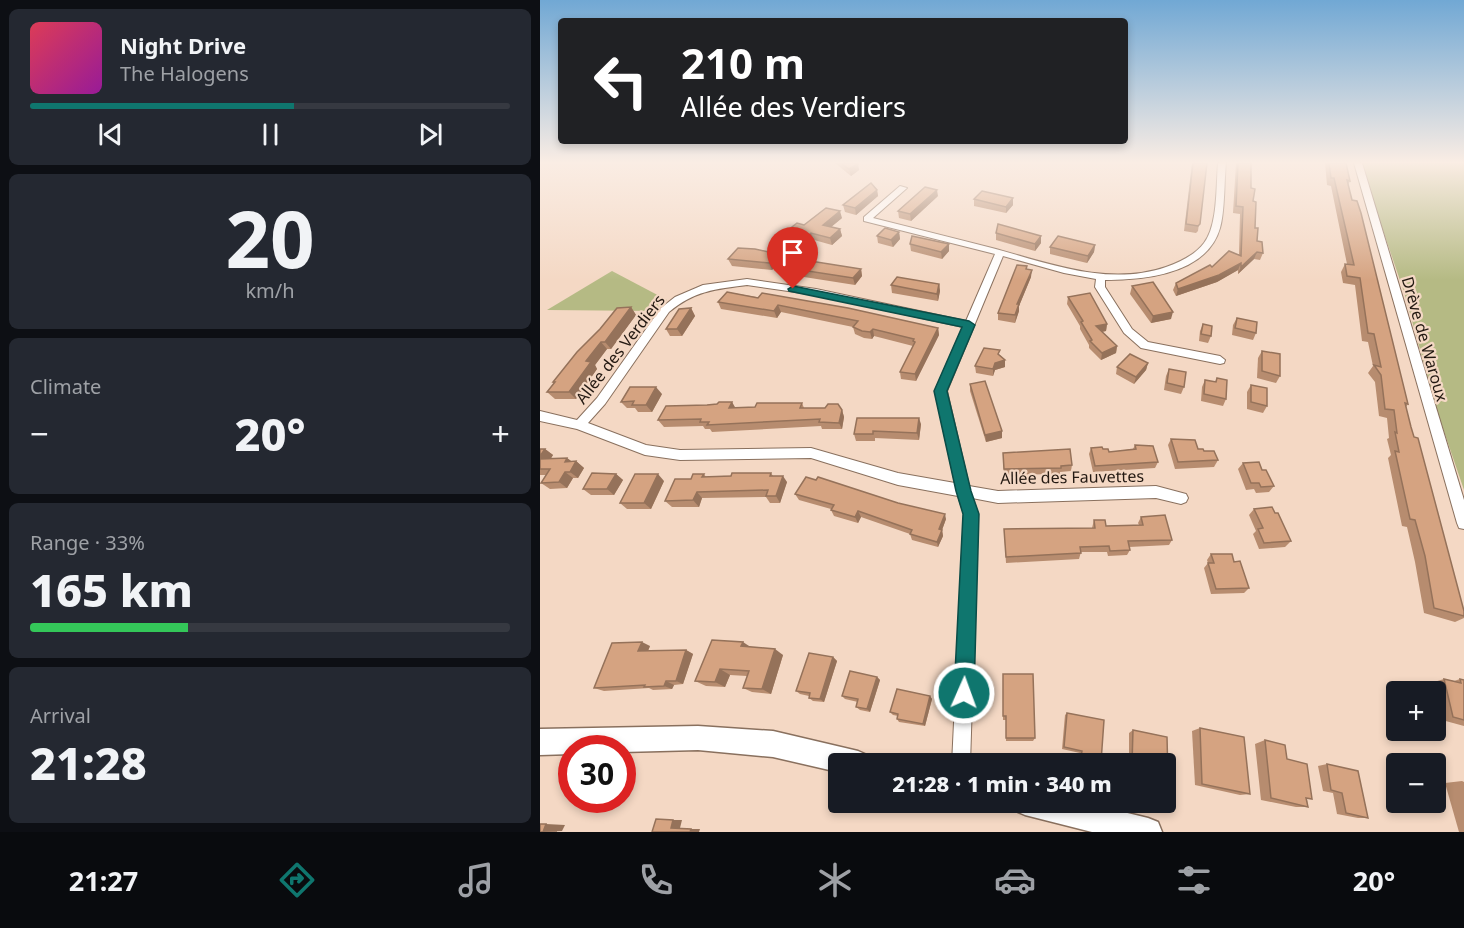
<!DOCTYPE html>
<html lang="en">
<head>
<meta charset="utf-8">
<style>
  body { margin:0; font-family:"Noto Sans",sans-serif; background:#242831; color:#f1f3f6; height:100vh; display:flex; flex-direction:column; font-size:22px; white-space:nowrap }
  * { box-sizing:border-box; margin:0 }
  p { font-size:20px; color:#9ea1a6 }
  .icon { flex:none; width:33px; height:33px; fill:none; stroke:currentColor; stroke-width:2; stroke-linecap:round; stroke-linejoin:round }
  .map { position:relative; flex:1; overflow:hidden }
  .sheet { display:flex; flex-direction:column; gap:9px; padding:9px; background:#0d0f14; width:540px }
  .sheet>* { flex:none }
  .hud { position:absolute; left:18px; top:18px; width:570px; height:126px; border-radius:6px; box-shadow:0 3px 9px #0003; background:#202124; color:#fff; overflow:hidden }
  .fabs { position:absolute; left:846px; top:681px; display:grid; gap:12px }
  .fabs a { display:grid; place-items:center; width:60px; height:60px; border-radius:6px; background:#171b24; box-shadow:0 3px 9px #0003; font-size:30px }
  .speed { position:absolute; left:18px; top:735px; display:flex; gap:12px; font-size:30px; font-weight:700; text-align:center }
  .speed>* { display:grid; place-content:center; width:78px; height:78px; border-radius:50%; background:#171b24; box-shadow:0 3px 9px #0003; line-height:1 }
  .speed .limit { border:9px solid #d22; background:#fff; color:#111 }
  .pin { position:absolute; display:grid; place-items:center; width:51px; height:51px; color:#fff; margin:-62px -26px; border-radius:50% 50% 50% 0; rotate:-45deg; box-shadow:0 0 6px #0007 }
  .pin .icon { rotate:45deg }
  .me { position:absolute; width:66px; margin:-33px; rotate:2deg; stroke-linejoin:round; filter:drop-shadow(0 0 4px #0008) }
  .turn { display:flex; align-items:center; gap:21px; height:126px; padding:0 24px; font-size:27px }
  .turn .icon { width:78px; height:78px; stroke-width:2.5 }
  .turn b { display:block; font-size:42px; line-height:51px }
  .big { font-size:45px; font-weight:800; line-height:1.1 }
  .sheet .tile { flex:1; display:flex; flex-direction:column; justify-content:center; gap:9px; min-width:0; padding:0 21px; border-radius:9px; background:#242831 }
  .sheet .dial { align-items:center; gap:0 }
  .dial b { font-size:78px; line-height:1 }
  .song { display:flex; align-items:center; gap:18px }
  .cover { width:72px; height:72px; border-radius:9px; background:linear-gradient(135deg,hsl(350 70% 55%),hsl(300 70% 35%)) }
  .played { height:6px; border-radius:3px; background:linear-gradient(90deg,#0f766e 55%,#363941 55%) }
  .keys { display:flex; justify-content:space-around; direction:ltr }
  .heat { display:flex; justify-content:space-between; align-items:center; font-size:33px; direction:ltr }
  .charge { height:9px; border-radius:4px; background:linear-gradient(90deg,#34c759 33%,#363941 0) }
  .trip { position:absolute; left:288px; top:753px; width:348px; height:60px; border-radius:6px; background:#171b24; box-shadow:0 3px 9px #0003; font-weight:800; line-height:60px; text-align:center }
  .tabs { display:flex; height:96px; justify-content:space-around; align-items:center; background:#090b0e; color:#9ea1a6 }
  .tabs .icon { width:42px; height:42px }
  .tabs .selected { color:#0f766e }
  .tabs b { font-size:27px; color:#f1f3f6 }
  main { display:flex; flex:1; min-height:0 }
  .map>svg:first-child { display:block }
  .green { fill:#b5ba84 }
  .lines { fill:none; stroke-linecap:round; stroke-linejoin:round }
  .street-casing { stroke:#89705e; stroke-width:2 }
  .secondary-casing { stroke:#89705e; stroke-width:3 }
  .street { fill:#fff; fill-rule:evenodd }
  .secondary { fill:#fff; fill-rule:evenodd }
  .wall { fill:#b78c6f }
  .shaded-wall { fill:#95725a }
  .building { fill:#d5a381; stroke:#95725a; stroke-width:1.5 }
  .route { fill:#0f766e; stroke:#0a4d48; stroke-width:1.5 }
  .labels { text-anchor:middle; dominant-baseline:central; stroke-width:4.5; stroke-linejoin:round; paint-order:stroke }
  .street-label { font-size:16px; fill:#231912; stroke:#f4d8c4 }
</style>
</head>
<body>
<main>
<section class="sheet">
<div class="tile">
<div class="song"><i class="cover"></i><div><b>Night Drive</b><p>The Halogens</p></div></div>
<div class="played"></div>
<div class="keys"><svg class="icon" aria-label="previous" viewBox="0 0 24 24"><path d="M18 5L8 12l10 7zM5 5v14"/></svg><svg class="icon" aria-label="pause" viewBox="0 0 24 24"><path d="M8 5v14M16 5v14"/></svg><svg class="icon" aria-label="next" viewBox="0 0 24 24"><path d="M6 5l10 7-10 7zM19 5v14"/></svg></div>
</div>
<div class="tile dial"><b>20</b><p>km/h</p></div>
<div class="tile"><p>Climate</p>
<div class="heat"><a>−</a><b class="big">20°</b><a>+</a></div>
</div>
<div class="tile"><p>Range · 33%</p><b class="big">165 km</b><div class="charge"></div></div>
<div class="tile"><p>Arrival</p><b class="big">21:28</b></div>
</section>
<div class="map">
<svg width="924" height="832" viewBox="0 0 924 832">
  <rect width="100%" height="100%" fill="#f4d8c4"/>
  <g class="green">
    <polygon points="820,163 924,163 924,490 898,414 864,292"/>
    <polygon points="72,271 127,300 115,311 7,310"/>
  </g>
  <g class="lines">
    <defs>
      <g id="street">
        <path d="M678,163h8c-2,18 -1,49 -6,65 -13,46 -75,52 -115,52v7l27,42 16,13 72,14 5,4 -1,3 -4,1 -79,-16 -17,-15 -29,-46 1,-8 -32,-6 -61,-17 -56,135 22,95 29,5 158,-5 30,8 2,4 -2,4 -5,2 -25,-6 -158,5 -26,-5 6,16 -8,250h-18l12,-250 -6,-18 -60,-11 -87,-27 -131,2 -35,-5 -68,-26 -37,-8v-10l37,9 20,-22 64,-90 14,-11 28,-12 44,-6 69,10 150,32 29,-67 -131,-33v-4l36,-31 7,2 -34,30c40,10 80,20 119,30 56,15 116,39 174,19 14,-5 29,-12 38,-24 14,-18 12,-57 14,-80zM207,285l69,10 147,32 -28,64 20,92 -57,-10 -87,-25 -131,2 -34,-5 -58,-22 17,-19 64,-92c25,-21 46,-23 78,-27z"/>
        <polygon points="814,163 822,163 924,500 924,529 919,528 917,523"/>
      </g>
      <g id="secondary">
        <polygon points="158,726 233,731 318,751 327,755 331,764 298,764 298,772 233,757 158,750 82,752 82,748 32,748 32,754 0,755 0,729"/>
        <polygon points="472,802 542,802 608,818 618,822 622,832 552,832 485,815 476,811"/>
      </g>
    </defs>
    <use href="#street" class="street-casing"/>
    <use href="#secondary" class="secondary-casing"/>
    <use href="#street" class="street"/>
    <use href="#secondary" class="secondary"/>
  </g>
  <g class="wall">
    <polygon points="295,163 317,163 319,170 311,176"/>
    <polygon points="652,163 667,163 658,231 656,233 644,231"/>
    <polygon points="696,163 711,163 711,188 713,201 715,228 717,241 723,253 720,260 714,259 698,274 698,270 677,282 636,296 633,290 636,283 699,254 700,214 693,213"/>
    <polygon points="785,163 806,163 810,181 808,185 812,200 868,404 866,407 871,427 924,611 924,618 915,622 884,613 875,562 867,527 862,526 848,458 851,455 847,439 849,438 847,418 839,416 835,382 828,373 833,366 828,342 822,341 815,285 803,283 801,272 805,264 807,264 791,186 787,185"/>
    <polygon points="337,190 338,196 316,215 305,212 303,205"/>
    <polygon points="398,196 371,221 359,218 358,211"/>
    <polygon points="473,198 473,205 466,213 434,206 434,199"/>
    <polygon points="302,218 291,227 300,229 302,236 292,245 274,240 270,243 250,238 247,231 264,225"/>
    <polygon points="359,232 360,239 353,247 338,243 337,236"/>
    <polygon points="456,233 501,243 495,251 456,240"/>
    <polygon points="370,244 409,251 402,259 371,251"/>
    <polygon points="555,245 554,252 547,263 510,254 510,247"/>
    <polygon points="188,259 240,261 232,270 192,266"/>
    <polygon points="242,267 321,269 322,276 315,285 245,274"/>
    <polygon points="487,269 491,277 479,306 479,311 475,323 458,320 458,313"/>
    <polygon points="399,284 400,291 398,301 352,293 351,285"/>
    <polygon points="592,286 631,319 611,323 590,294"/>
    <polygon points="187,292 398,328 399,335 376,381 361,379 360,372 373,346 334,336 332,339 324,338 315,334 313,327 241,312 237,318 181,309 178,302"/>
    <polygon points="528,297 567,324 566,331 562,332 577,346 576,353 561,360 549,348 549,345 540,329 540,326 527,304"/>
    <polygon points="91,307 96,315 71,349 67,349 55,365 57,369 36,399 15,399 7,392 14,384 13,382"/>
    <polygon points="151,308 155,316 142,336 130,336 126,329"/>
    <polygon points="697,318 716,333 713,340 692,335 693,325"/>
    <polygon points="663,324 671,336 668,343 659,341 660,331"/>
    <polygon points="722,351 740,376 736,383 717,378 718,358"/>
    <polygon points="460,355 465,360 465,367 455,370 453,376 436,373 435,366"/>
    <polygon points="608,363 606,370 594,384 576,374 577,367"/>
    <polygon points="629,369 644,387 641,394 624,390 626,376"/>
    <polygon points="677,378 686,399 683,406 661,401 662,387 665,380 675,382"/>
    <polygon points="430,384 462,438 446,442 430,391"/>
    <polygon points="711,385 727,406 723,413 707,409 707,392"/>
    <polygon points="122,394 112,412 98,412 95,408 87,408 81,402"/>
    <polygon points="192,402 195,408 215,407 262,403 264,408 302,410 304,417 302,429 282,429 281,426 172,432 170,429 165,429 163,426 124,427 118,420 167,405"/>
    <polygon points="381,424 379,440 335,438 335,441 316,441 314,434"/>
    <polygon points="631,439 664,451 678,460 674,467 635,469 628,445"/>
    <polygon points="595,445 618,462 615,468 553,472 549,454 551,448 563,449 569,452 593,449"/>
    <polygon points="0,449 5,449 13,455 11,458 27,458 31,461 36,461 44,468 38,478 33,478 27,488 10,489 1,483 6,475 0,475"/>
    <polygon points="463,453 532,465 531,471 520,472 520,474 464,475"/>
    <polygon points="703,463 722,470 734,486 729,492 716,493 714,489 706,490 698,469"/>
    <polygon points="231,473 233,476 247,482 240,503 230,503 226,497 162,498 159,507 132,507 125,501 164,474 166,477"/>
    <polygon points="76,474 83,480 74,495 51,495 43,489"/>
    <polygon points="124,481 111,509 87,509 80,503"/>
    <polygon points="255,494 406,519 402,530 403,536 398,547 372,540 370,534 321,517 318,523 294,516 291,510 291,509 259,500"/>
    <polygon points="714,509 735,513 751,541 745,547 719,549 713,534 716,531 709,515"/>
    <polygon points="601,517 632,540 629,545 589,547 590,550 587,555 568,556 567,552 541,552 539,559 466,563 464,529 552,528 554,520 566,526 599,525 598,523"/>
    <polygon points="671,554 694,562 709,588 704,593 671,594 664,568 668,563 667,560"/>
    <polygon points="110,646 108,651 146,650 153,654 143,684 134,685 132,689 113,690 109,688 64,691 54,688"/>
    <polygon points="210,647 243,655 231,694 212,692 203,688 207,676 190,675 185,687 166,686 155,681"/>
    <polygon points="293,657 297,661 284,702 273,701 269,698 269,696 260,694 256,691"/>
    <polygon points="463,674 495,738 493,741 466,741 466,720 463,720"/>
    <polygon points="337,677 340,680 330,712 320,710 316,707 318,702 305,699 302,696"/>
    <polygon points="904,679 914,681 920,679 924,680 924,726 902,720 894,682"/>
    <polygon points="390,696 392,699 385,726 359,722 357,719 358,716 353,715 350,712"/>
    <polygon points="527,713 561,762 559,763 539,759 540,753 522,749 525,715"/>
    <polygon points="660,728 710,794 700,795 655,785 652,731"/>
    <polygon points="593,730 627,737 628,777 626,778 626,764 589,764 589,733"/>
    <polygon points="725,740 747,759 772,799 767,799 768,807 756,807 721,800 715,744"/>
    <polygon points="787,764 828,818 818,818 797,814 793,793 783,791 778,766"/>
    <polygon points="922,781 924,782 924,832 919,832 905,783"/>
  </g>
  <g class="shaded-wall">
    <polygon points="318,164 319,170 311,176 309,169"/>
    <polygon points="337,190 338,196 316,215 315,208"/>
    <polygon points="397,190 398,196 371,221 370,214"/>
    <polygon points="473,198 473,205 466,213 466,207"/>
    <polygon points="300,211 302,218 285,232 283,225"/>
    <polygon points="300,229 302,236 292,245 290,238"/>
    <polygon points="359,232 360,239 353,247 351,240"/>
    <polygon points="271,233 274,240 270,243 268,236"/>
    <polygon points="501,236 501,243 495,251 495,244"/>
    <polygon points="409,244 409,251 402,259 401,252"/>
    <polygon points="555,245 554,252 547,263 548,256"/>
    <polygon points="717,252 714,259 698,274 701,267"/>
    <polygon points="238,254 240,261 232,270 229,263"/>
    <polygon points="701,263 698,270 677,282 636,296 638,289"/>
    <polygon points="321,269 322,276 315,285 313,278"/>
    <polygon points="492,270 491,277 479,306 479,311 475,323 477,304"/>
    <polygon points="399,284 400,291 398,301 397,294"/>
    <polygon points="238,305 241,312 237,318 234,311"/>
    <polygon points="91,307 96,315 71,349 65,342"/>
    <polygon points="151,308 155,316 142,336 137,329"/>
    <polygon points="633,312 631,319 611,323 613,316"/>
    <polygon points="567,324 566,331 555,333 556,326"/>
    <polygon points="398,328 399,335 376,381 375,374"/>
    <polygon points="333,329 334,336 332,339 330,332"/>
    <polygon points="61,342 67,349 55,365 57,369 36,399 29,392 46,361"/>
    <polygon points="577,346 576,353 561,360 562,353"/>
    <polygon points="465,360 465,367 455,370 453,376 453,369 455,363"/>
    <polygon points="608,363 606,370 594,384 596,377"/>
    <polygon points="116,387 122,394 112,412 106,405"/>
    <polygon points="192,402 196,409 189,408"/>
    <polygon points="302,410 304,417 302,429 299,423"/>
    <polygon points="379,418 381,424 379,440 377,433"/>
    <polygon points="462,431 462,438 446,442 445,435"/>
    <polygon points="5,449 13,455 7,465 0,460 0,456"/>
    <polygon points="27,458 35,464 36,461 44,468 38,478 30,472 25,462"/>
    <polygon points="25,472 33,478 27,488 19,482"/>
    <polygon points="76,474 83,480 74,495 67,489"/>
    <polygon points="118,474 124,481 111,509 104,503"/>
    <polygon points="243,476 247,482 240,503 236,496"/>
    <polygon points="157,492 162,498 159,507 153,500"/>
    <polygon points="318,511 321,517 318,523 315,517"/>
    <polygon points="405,514 406,519 402,530 403,536 398,547 397,542 399,529"/>
    <polygon points="102,642 110,646 106,655 98,651"/>
    <polygon points="203,642 212,648 201,646"/>
    <polygon points="235,649 243,655 231,694 222,689"/>
    <polygon points="146,650 153,654 143,684 136,681"/>
    <polygon points="293,657 297,661 284,702 280,699"/>
    <polygon points="180,669 190,675 185,687 175,682"/>
    <polygon points="337,677 340,680 330,712 327,709"/>
    <polygon points="126,681 134,685 132,689 124,686"/>
    <polygon points="390,696 392,699 385,726 383,724"/>
    <polygon points="133,820 142,820 140,828 131,828"/>
    <polygon points="6,824 25,825 22,831 3,832"/>
    <polygon points="151,829 160,829 159,832 150,832"/>
  </g>
  <g class="building">
    <polygon points="301,163 317,163 318,164 309,169"/>
    <polygon points="653,163 667,163 660,224 658,226 646,224"/>
    <polygon points="698,163 711,163 711,188 715,189 713,201 716,202 715,228 718,228 717,241 722,242 723,253 717,252 701,267 701,263 679,275 638,289 636,283 670,265 672,267 689,251 701,256 703,207 696,206"/>
    <polygon points="789,163 806,163 810,181 807,180 812,200 817,201 821,213 868,404 865,403 871,427 874,437 878,438 924,611 924,616 894,608 885,556 875,520 870,519 855,451 859,452 855,432 857,433 854,410 845,409 841,375 834,365 841,367 834,334 828,333 820,278 807,276 805,264 814,265 794,178 791,178"/>
    <polygon points="331,183 337,190 315,208 303,205"/>
    <polygon points="385,187 397,190 370,214 358,211"/>
    <polygon points="442,191 473,198 466,207 434,199"/>
    <polygon points="286,208 300,211 283,225 300,229 290,238 271,233 268,236 247,231 257,223 264,225"/>
    <polygon points="458,224 501,236 495,244 456,233"/>
    <polygon points="345,228 359,232 351,240 337,236"/>
    <polygon points="372,236 409,244 401,252 370,244"/>
    <polygon points="518,236 555,245 548,256 510,247"/>
    <polygon points="198,248 215,249 238,254 229,263 188,259"/>
    <polygon points="264,260 321,269 313,278 242,267"/>
    <polygon points="477,265 487,266 486,269 492,270 477,304 479,304 475,315 458,313"/>
    <polygon points="357,277 399,284 397,294 351,285"/>
    <polygon points="613,282 633,312 613,316 592,286"/>
    <polygon points="187,292 218,298 222,293 308,308 398,328 375,374 360,372 375,342 373,341 374,339 333,329 330,332 322,331 313,327 318,321 238,305 234,311 178,302"/>
    <polygon points="550,293 567,324 556,326 577,346 562,353 550,341 552,340 541,322 543,321 528,297"/>
    <polygon points="91,307 65,342 61,342 46,361 51,362 29,392 7,392 15,382 13,382 37,352 60,329 77,308"/>
    <polygon points="151,308 137,329 126,329 139,309"/>
    <polygon points="697,318 717,322 716,333 695,328"/>
    <polygon points="663,324 672,326 671,336 661,334"/>
    <polygon points="444,348 460,350 458,354 465,360 455,363 453,369 435,366"/>
    <polygon points="722,351 740,354 740,376 722,371"/>
    <polygon points="590,354 608,363 596,377 577,367"/>
    <polygon points="629,369 646,372 644,387 627,383"/>
    <polygon points="677,378 687,380 686,399 664,394 665,380 676,382"/>
    <polygon points="445,381 462,431 445,435 430,384"/>
    <polygon points="711,385 727,388 727,406 711,402"/>
    <polygon points="90,387 116,387 106,405 92,405 94,401 81,402"/>
    <polygon points="179,402 192,402 189,408 215,407 217,403 262,403 260,408 285,408 288,404 298,404 302,410 299,423 279,422 280,419 167,425 169,422 160,422 161,419 118,420 126,406 167,405 177,404"/>
    <polygon points="317,418 379,418 377,433 333,431 333,434 314,434"/>
    <polygon points="631,439 655,440 658,449 663,449 664,451 674,451 678,460 638,462"/>
    <polygon points="595,445 613,446 618,462 555,466 551,448 562,447 563,449 568,449 569,452 596,449"/>
    <polygon points="0,449 5,449 0,456"/>
    <polygon points="530,449 532,465 521,466 521,468 464,469 463,453"/>
    <polygon points="27,458 25,462 36,461 30,472 25,472 19,482 1,483 10,469 0,469 0,459"/>
    <polygon points="719,462 722,470 726,470 734,486 721,487 719,483 711,483 703,463"/>
    <polygon points="52,473 76,474 67,489 43,489"/>
    <polygon points="192,473 231,473 230,476 243,476 236,496 226,496 228,490 157,492 153,500 125,501 135,479 151,479 153,474 164,474 162,477 191,476"/>
    <polygon points="95,474 118,474 104,503 80,503"/>
    <polygon points="266,477 276,480 278,477 358,503 405,514 399,529 402,530 397,542 370,534 372,530 318,511 315,517 291,510 294,505 255,494"/>
    <polygon points="732,507 735,513 738,513 751,541 724,543 718,529 723,528 714,509"/>
    <polygon points="625,515 632,540 588,541 590,550 570,551 569,546 540,547 541,553 466,557 464,529 555,528 554,520 565,520 566,526 603,525 601,517"/>
    <polygon points="671,554 692,554 694,562 700,561 709,588 676,589 668,563 674,563"/>
    <polygon points="172,640 203,642 201,646 235,649 222,689 203,688 209,671 180,669 175,682 155,681"/>
    <polygon points="102,642 98,651 146,650 136,681 126,681 124,686 104,687 105,685 54,688 72,643"/>
    <polygon points="269,653 293,657 280,699 269,698 270,693 256,691"/>
    <polygon points="310,671 337,677 327,709 316,707 318,699 302,696"/>
    <polygon points="463,674 493,674 495,738 466,738 466,716 463,716"/>
    <polygon points="904,679 921,683 920,679 924,680 924,720 913,717"/>
    <polygon points="357,689 390,696 383,724 357,719 358,714 350,712"/>
    <polygon points="527,713 564,720 561,762 541,757 542,751 524,747"/>
    <polygon points="660,728 704,737 710,794 662,784"/>
    <polygon points="593,730 627,737 628,777 626,776 626,764 592,764"/>
    <polygon points="725,740 745,745 747,759 767,764 772,799 766,798 768,807 731,798"/>
    <polygon points="787,764 818,771 828,818 806,813 802,793 791,790"/>
    <polygon points="116,819 133,820 131,828 151,829 150,832 112,832"/>
    <polygon points="0,824 6,824 3,832 17,832 0,832"/>
  </g>
  <linearGradient id="sky" x2="0" y2="1"><stop stop-color="#71a8d4"/><stop offset="0.58" stop-color="#faede4"/><stop offset="1" stop-color="#faede4" stop-opacity="0"/></linearGradient>
  <rect width="924" height="280" fill="url(#sky)"/>
  <polygon class="route" points="253,286 429,321 435,325 407,391 431,491 439,514 434,693 431,700 424,703 417,700 414,693 423,514 416,491 394,391 422,327 249,291 248,289"/>
  <g class="labels">
    <g class="street-label">
      <text transform="translate(885 339) rotate(74)">Drève de Waroux</text>
      <text transform="translate(80 349) rotate(-52)">Allée des Verdiers</text>
      <text transform="translate(532 477) rotate(-1)">Allée des Fauvettes</text>
    </g>
  </g>
</svg>
<div class="fabs">
<a>+</a>
<a>−</a>
</div>
<div class="speed"><div class="limit">30</div></div>
<div class="pin" style="left:253px;top:289px;background:#d93025"><svg class="icon" aria-label="arrive" viewBox="0 0 24 24"><path d="M6 21V4h12l-3 4 3 4H6"/></svg></div>
<svg class="me" style="left:424px;top:693px" viewBox="-20 -20 40 40"><circle r="17" fill="#0f766e" stroke="#fff" stroke-width="3"/><path d="M0-11L8 9 0 5-8 9z" fill="#fff"/></svg>
<div class="trip">21:28 · 1 min · 340 m</div>
<div class="hud">
<div class="turn"><svg class="icon" aria-label="left" viewBox="0 0 24 24"><path d="M17 20v-9H6M10 6l-5 5 5 5"/></svg><div><b>210 m</b>Allée des Verdiers</div></div>
</div>
</div>
</main>
<nav class="tabs">
<b>21:27</b>
<svg class="icon selected" aria-label="directions" viewBox="0 0 24 24"><path d="M12 3l9 9-9 9-9-9zM9 14v-3h6M13 9l2 2-2 2"/></svg>
<svg class="icon" aria-label="music" viewBox="0 0 24 24"><path d="M9 18V5l10-2v13"/><circle cx="6" cy="18" r="3"/><circle cx="16" cy="16" r="3"/></svg>
<svg class="icon" aria-label="phone" viewBox="0 0 24 24"><path d="M5 4h4l2 5-3 2q2 4 5 5l2-3 5 2v4C11 20 4 13 5 4z"/></svg>
<svg class="icon" aria-label="climate" viewBox="0 0 24 24"><path d="M12 3v18M4 7l16 10M4 17L20 7"/></svg>
<svg class="icon" aria-label="car" viewBox="0 0 24 24"><path d="M5 17H2v-5l4-1 3-4h7l3 4 3 1v5h-3M9 17h6M6 11h13"/><circle cx="7" cy="17" r="2"/><circle cx="17" cy="17" r="2"/></svg>
<svg class="icon" aria-label="filters" viewBox="0 0 24 24"><path d="M4 7h16M4 17h16"/><circle cx="9" cy="7" r="2"/><circle cx="15" cy="17" r="2"/></svg>
<b>20°</b>
</nav>
</body>
</html>
